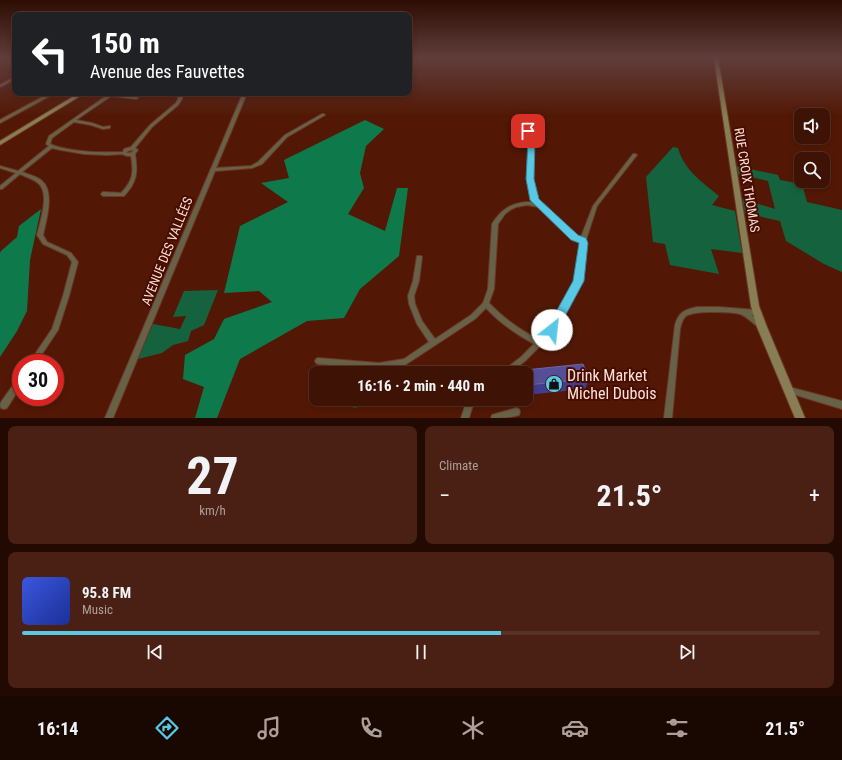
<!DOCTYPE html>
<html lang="en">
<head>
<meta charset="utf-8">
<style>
  body { margin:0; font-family:"Roboto Condensed",sans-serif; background:#492013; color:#f1f3f6; height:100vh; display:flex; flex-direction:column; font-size:15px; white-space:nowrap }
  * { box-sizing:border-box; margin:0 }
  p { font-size:13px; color:#ad9e9a }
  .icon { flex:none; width:22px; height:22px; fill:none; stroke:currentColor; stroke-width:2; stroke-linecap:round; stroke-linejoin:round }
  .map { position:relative; height:418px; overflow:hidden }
  .details { display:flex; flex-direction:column; gap:8px; padding:8px; background:#220a02; flex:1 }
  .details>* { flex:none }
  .banner { position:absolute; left:12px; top:12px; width:400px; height:84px; border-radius:8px; box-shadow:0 2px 6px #0003,0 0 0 1px #573226; background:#202124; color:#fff; overflow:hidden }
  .tools { position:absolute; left:794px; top:108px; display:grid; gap:8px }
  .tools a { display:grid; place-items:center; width:36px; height:36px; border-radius:8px; background:#3e1204; box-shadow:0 2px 6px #0003,0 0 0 1px #573226; font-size:20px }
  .speed { position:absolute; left:12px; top:354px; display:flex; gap:8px; font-size:20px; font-weight:700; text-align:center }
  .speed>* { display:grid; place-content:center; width:52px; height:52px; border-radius:50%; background:#3e1204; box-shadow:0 2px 6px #0003,0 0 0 1px #573226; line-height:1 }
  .speed .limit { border:6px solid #d22; background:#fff; color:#111 }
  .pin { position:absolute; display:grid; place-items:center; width:34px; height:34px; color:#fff; margin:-17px; border-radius:8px; box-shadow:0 2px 6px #0006 }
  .me { position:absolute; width:44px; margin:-22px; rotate:29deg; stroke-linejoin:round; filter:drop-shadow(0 0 3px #0008) }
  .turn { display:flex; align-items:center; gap:14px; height:84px; padding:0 12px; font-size:18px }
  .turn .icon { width:52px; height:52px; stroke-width:2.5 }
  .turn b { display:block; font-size:28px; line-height:34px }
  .big { font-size:30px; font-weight:700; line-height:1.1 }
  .details .tile { flex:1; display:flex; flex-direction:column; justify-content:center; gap:6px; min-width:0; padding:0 14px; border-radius:8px; background:#492013 }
  .details .dial { align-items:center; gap:0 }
  .dial b { font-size:52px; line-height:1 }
  .song { display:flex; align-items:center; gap:12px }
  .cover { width:48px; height:48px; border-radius:6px; background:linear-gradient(135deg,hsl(230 70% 55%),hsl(230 70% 35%)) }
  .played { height:4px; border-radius:2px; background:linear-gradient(90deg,#59c8e5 60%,#573226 60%) }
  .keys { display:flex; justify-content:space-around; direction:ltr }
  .heat { display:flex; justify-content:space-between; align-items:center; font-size:22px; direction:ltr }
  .details .tiles { flex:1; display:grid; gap:8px; grid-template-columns:1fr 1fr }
  .tile:last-child { grid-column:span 2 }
  .trip { position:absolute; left:309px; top:366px; width:224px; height:40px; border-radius:8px; background:#3e1204; box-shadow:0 2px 6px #0003,0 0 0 1px #573226; font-weight:700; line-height:40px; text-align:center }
  .tab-bar { display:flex; height:64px; justify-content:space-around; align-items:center; background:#190702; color:#ad9e9a }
  .tab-bar .icon { width:28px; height:28px }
  .tab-bar .selected { color:#59c8e5 }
  .tab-bar b { font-size:18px; color:#f1f3f6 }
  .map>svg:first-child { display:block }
  .green { fill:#15633e }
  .forest { fill:#0e7a4b }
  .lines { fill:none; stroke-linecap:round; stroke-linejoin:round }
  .street-casing { stroke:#6e3826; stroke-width:2 }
  .secondary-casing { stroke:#6e3826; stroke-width:2 }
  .street { fill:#676247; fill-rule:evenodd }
  .secondary { fill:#877e53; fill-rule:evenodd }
  .wall { fill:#413d90 }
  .building { fill:#564f98; stroke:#7065a2 }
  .route { fill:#59c8e5; stroke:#3a8295 }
  .labels { text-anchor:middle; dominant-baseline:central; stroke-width:4; stroke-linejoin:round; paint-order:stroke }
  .street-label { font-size:13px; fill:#fedfd6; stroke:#460d00 }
  .near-poi-label { font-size:16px; fill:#fedfd6; stroke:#460d00; text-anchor:start }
</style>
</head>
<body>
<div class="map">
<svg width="842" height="418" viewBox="0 0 842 418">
  <rect width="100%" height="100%" fill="#521805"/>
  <g class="green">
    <path d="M673,147l5,1c6,22 24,34 41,48l-7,9 23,6 7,42 -31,-4 8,25 -49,-9 -5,-21 -12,-2 -7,-65z"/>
    <polygon points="736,166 778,175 780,180 802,184 807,202 842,210 842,272 824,264 786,241 780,221 745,213 742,199 775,209 768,181 738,174"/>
    <polygon points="218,290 204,325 191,331 188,341 173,345 162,353 138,359 153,324 180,329 186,316 173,317 184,291"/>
    <polygon points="353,399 371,399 372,405 353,408"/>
  </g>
  <g class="forest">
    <polygon points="365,120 384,129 366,146 360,173 364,188 348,214 385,231 397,188 408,188 399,256 360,289 344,318 307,321 240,359 217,418 195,418 204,387 183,379 185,355 214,339 224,319 272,302 259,291 224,293 240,226 288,202 261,183 289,178 284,160"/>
    <polygon points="41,209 30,260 27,311 17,331 0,357 0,253 1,251 17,237 19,226"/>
  </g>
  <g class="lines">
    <defs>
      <g id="street">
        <polygon points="15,77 15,79 0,87 0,85"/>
        <polygon points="50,93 55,93 0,123 0,120"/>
        <path d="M119,93h5l-3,2 15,2 2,1 -2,1 -25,-3 -35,24 16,3 11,4 7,-1v2l-7,1 -12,-4 -17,-3 -22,16 -2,6c16,8 54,9 73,8l1,-3 7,-2 19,-22 26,-22 2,-4 1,-6h4l-1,6 -4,6 -26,22 -17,21 3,2 -3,4c3,19 2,28 -11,42h-21l-2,-2 2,-2 18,1c12,-12 13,-21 10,-37h-4l-5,-2 -15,1 -23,-1 -23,-4 -9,-2 -30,24c7,3 15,4 20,9 13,11 4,40 1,54l4,7 24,11 7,9 -9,34 -11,34 -22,33h-7l23,-34 11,-33 9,-34 -5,-7 -24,-11 -6,-9c3,-13 13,-41 2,-51 -5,-5 -13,-7 -19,-10l-18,15h-2v-3l16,-13 -16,-5v-2l18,5 31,-25 -3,-2 3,-8 60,-42 7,1zM132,150h2l-3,3h-5l2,-2z"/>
        <polygon points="243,93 247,93 216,168 251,166 258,162 285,135 322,114 324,114 325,115 287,137 262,164 252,168 215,171 113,418 105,418 210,171 210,170 211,169"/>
        <path d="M527,130h2l5,10 -2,39 4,20 41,37 4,1 12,-31 40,-52h2l2,1 -40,51 -11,34v16l-5,25 -27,51 -29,29 -15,12h-9l2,-2 18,-14 13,-13c-18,-10 -34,-21 -48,-36l-11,11 -70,46 -26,4 -61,-5 -2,-1 -1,-2 1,-2 2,-1 61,5 25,-4 25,-17 -12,-18 -8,-20 -1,-8 5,-15 4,-25h4l1,1 -3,24 -5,15 1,8 7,17 13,18 36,-24 12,-12 5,-14 4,-65c10,-16 22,-23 42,-22l-2,-2 -4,-21 2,-39 -4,-9zM527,205l12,2 34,31 7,3v15l-5,25 -25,47 -12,11c-18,-9 -35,-21 -49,-36l5,-14 4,-65 7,-10 5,-4 6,-3z"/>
        <path d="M697,307h21l39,3 2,1 1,2 -1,2h-7l10,8 1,2 -1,2 -2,1 -2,-1c-5,-4 -12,-11 -18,-13 -10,-2 -48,-4 -55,3 -3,3 -4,8 -5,12l-8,89h-8l11,-93c4,-13 9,-15 22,-18z"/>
        <polygon points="21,377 21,386 7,408 4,409 1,408 0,405 1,402 18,378"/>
        <polygon points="789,387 842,401 842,409 786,392 785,390 786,388"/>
        <polygon points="470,399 479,399 472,408 469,418 461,418 466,403"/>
        <path d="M516,408l3,1 1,3 -1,3c-10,3 -18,3 -28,3l1,-3 3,-1z"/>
      </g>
      <g id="secondary">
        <polygon points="714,58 718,58 759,306 767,327 805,418 795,418 757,327 751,306"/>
        <polygon points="79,93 85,93 0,145 0,141"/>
      </g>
    </defs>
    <use href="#street" class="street-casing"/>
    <use href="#secondary" class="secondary-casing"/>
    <use href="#street" class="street"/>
    <use href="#secondary" class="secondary"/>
  </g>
  <polygon class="wall" points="525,370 589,379 585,389 526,395 526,373 524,373"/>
  <polygon class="building" points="583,364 589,379 526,385 526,378 528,378 525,370"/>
  <linearGradient id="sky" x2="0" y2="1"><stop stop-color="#2d0d03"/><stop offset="0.5" stop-color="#603d3b"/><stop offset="1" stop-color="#603d3b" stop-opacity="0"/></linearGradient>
  <rect width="842" height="116" fill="url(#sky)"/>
  <polygon class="route" points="528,129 530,130 535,140 534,179 539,199 578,235 586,238 588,243 584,281 556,333 552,335 548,333 546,330 573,281 579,243 571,240 530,200 526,179 528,140 524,131"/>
  <defs>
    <symbol id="shop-disc" viewBox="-11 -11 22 22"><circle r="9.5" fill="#59c8e5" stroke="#460d00"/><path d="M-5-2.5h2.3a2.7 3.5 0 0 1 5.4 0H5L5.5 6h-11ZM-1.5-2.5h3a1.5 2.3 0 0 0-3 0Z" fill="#111"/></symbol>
  </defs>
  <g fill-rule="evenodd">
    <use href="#shop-disc" x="544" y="374" width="20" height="20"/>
  </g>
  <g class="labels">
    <g class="street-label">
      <text transform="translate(747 180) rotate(81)">RUE CROIX THOMAS</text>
      <text transform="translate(167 251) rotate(-68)">AVENUE DES VALLÉES</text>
    </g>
    <g class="near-poi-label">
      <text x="567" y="375">Drink Market<tspan x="567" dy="18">Michel Dubois</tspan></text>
    </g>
  </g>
</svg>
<div class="tools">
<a><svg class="icon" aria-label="sound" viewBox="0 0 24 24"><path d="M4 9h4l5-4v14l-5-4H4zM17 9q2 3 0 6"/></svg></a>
<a><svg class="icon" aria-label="search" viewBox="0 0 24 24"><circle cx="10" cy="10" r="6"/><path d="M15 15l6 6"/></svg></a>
</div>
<div class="speed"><div class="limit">30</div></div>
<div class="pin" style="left:528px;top:131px;background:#d93025"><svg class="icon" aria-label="arrive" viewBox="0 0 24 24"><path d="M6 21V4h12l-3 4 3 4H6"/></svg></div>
<svg class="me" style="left:552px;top:330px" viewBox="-20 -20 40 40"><circle r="19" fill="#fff"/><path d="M0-13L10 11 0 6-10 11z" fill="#59c8e5"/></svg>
<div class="trip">16:16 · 2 min · 440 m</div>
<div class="banner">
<div class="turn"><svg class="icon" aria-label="left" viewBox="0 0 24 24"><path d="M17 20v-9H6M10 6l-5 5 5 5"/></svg><div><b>150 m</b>Avenue des Fauvettes</div></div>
</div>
</div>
<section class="details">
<div class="tiles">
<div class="tile dial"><b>27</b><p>km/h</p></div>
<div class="tile"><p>Climate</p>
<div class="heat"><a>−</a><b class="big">21.5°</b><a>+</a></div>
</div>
<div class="tile">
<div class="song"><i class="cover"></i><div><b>95.8 FM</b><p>Music</p></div></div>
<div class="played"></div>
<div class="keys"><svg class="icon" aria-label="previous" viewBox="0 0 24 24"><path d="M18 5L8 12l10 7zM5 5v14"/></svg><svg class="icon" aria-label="pause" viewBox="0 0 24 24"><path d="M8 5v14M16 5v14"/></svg><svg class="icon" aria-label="next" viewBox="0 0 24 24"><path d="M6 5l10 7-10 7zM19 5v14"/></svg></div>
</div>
</div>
</section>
<nav class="tab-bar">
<b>16:14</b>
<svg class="icon selected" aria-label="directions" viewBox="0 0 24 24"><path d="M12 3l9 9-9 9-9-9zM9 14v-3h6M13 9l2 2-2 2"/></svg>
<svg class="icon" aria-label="music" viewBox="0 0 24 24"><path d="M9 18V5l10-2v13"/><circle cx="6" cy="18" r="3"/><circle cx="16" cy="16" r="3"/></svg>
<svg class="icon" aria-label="phone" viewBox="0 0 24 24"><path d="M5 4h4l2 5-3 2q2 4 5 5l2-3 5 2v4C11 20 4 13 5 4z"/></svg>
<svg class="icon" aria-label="climate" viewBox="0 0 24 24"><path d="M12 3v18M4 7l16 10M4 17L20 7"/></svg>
<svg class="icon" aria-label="car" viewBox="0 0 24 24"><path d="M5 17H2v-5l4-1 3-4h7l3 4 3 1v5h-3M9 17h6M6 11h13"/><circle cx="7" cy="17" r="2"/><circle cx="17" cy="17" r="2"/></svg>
<svg class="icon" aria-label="filters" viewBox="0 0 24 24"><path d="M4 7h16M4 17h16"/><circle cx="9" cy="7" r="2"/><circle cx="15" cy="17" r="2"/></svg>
<b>21.5°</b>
</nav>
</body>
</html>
